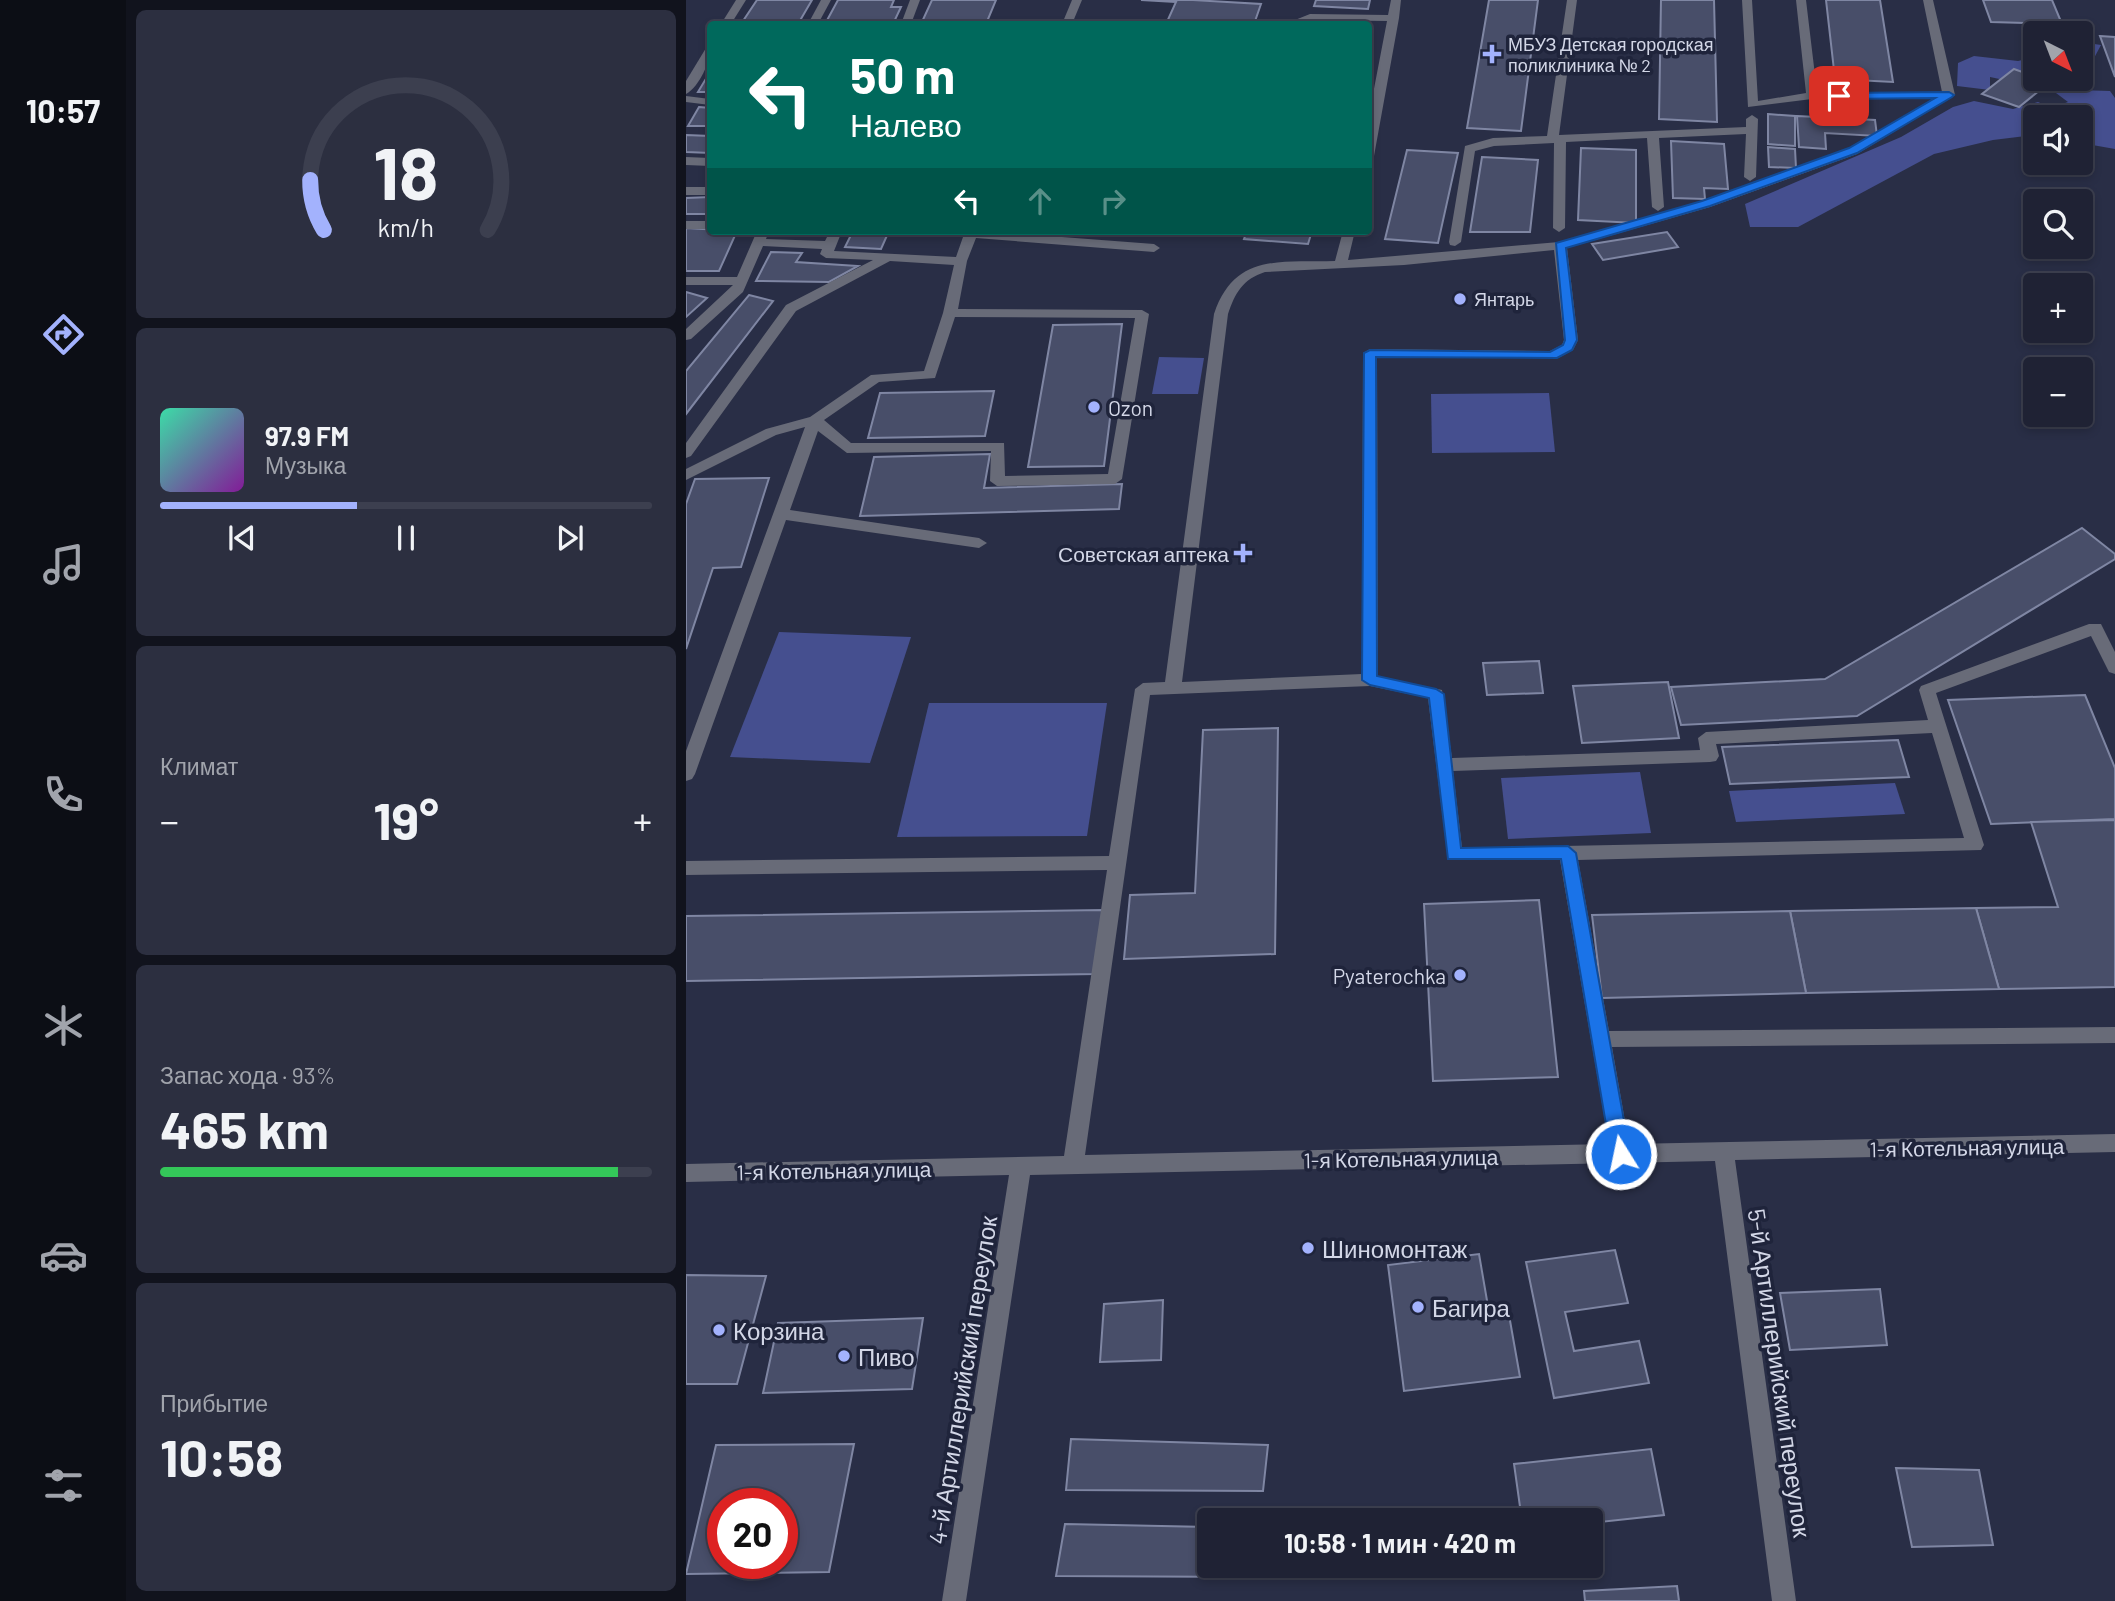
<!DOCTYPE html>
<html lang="ru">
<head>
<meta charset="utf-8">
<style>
  body { margin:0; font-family:Barlow,sans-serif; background:#2c2f40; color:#f1f3f6; height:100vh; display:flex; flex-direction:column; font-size:26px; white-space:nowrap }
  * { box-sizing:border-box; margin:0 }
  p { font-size:23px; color:#a1a4ac }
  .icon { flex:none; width:38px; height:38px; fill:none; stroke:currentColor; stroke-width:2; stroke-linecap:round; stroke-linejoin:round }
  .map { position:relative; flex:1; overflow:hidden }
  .details { display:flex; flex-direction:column; gap:10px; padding:10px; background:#11131d; width:560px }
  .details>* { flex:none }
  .top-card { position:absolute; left:21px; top:21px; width:665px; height:214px; border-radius:7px; box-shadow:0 4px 10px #0003,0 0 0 2px #3c3f4f; background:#00695c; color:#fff; overflow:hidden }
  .needle { width:46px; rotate:138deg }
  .buttons { position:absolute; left:1337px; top:21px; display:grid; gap:14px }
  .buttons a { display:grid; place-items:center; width:70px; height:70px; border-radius:7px; background:#1f2234; box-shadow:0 4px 10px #0003,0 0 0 2px #3c3f4f; font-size:35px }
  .speed { position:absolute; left:21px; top:1488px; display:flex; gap:14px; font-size:35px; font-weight:700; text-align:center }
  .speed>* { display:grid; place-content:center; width:91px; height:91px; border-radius:50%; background:#1f2234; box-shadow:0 4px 10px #0003,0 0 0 2px #3c3f4f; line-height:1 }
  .speed .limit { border:10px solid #d22; background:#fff; color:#111 }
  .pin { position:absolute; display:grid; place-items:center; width:60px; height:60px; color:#fff; margin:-30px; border-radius:14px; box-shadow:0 4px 10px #0006 }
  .me { position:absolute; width:77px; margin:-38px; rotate:350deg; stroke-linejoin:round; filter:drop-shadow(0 0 5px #0008) }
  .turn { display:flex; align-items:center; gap:24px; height:147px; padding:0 28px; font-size:32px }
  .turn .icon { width:91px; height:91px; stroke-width:2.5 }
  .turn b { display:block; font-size:49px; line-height:60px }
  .lanes { display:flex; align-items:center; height:66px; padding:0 28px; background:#0003; justify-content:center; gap:35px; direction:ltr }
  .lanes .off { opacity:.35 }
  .big { font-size:52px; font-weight:700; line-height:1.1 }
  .details .tile { flex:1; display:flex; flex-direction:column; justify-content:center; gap:10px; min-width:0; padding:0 24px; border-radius:10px; background:#2c2f40 }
  .details .dial { align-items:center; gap:0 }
  .dial svg { height:182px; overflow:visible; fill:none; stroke:#3c3f4f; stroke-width:7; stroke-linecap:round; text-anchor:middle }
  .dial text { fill:#f1f3f6; stroke:none }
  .song { display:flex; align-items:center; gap:21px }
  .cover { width:84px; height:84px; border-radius:10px; background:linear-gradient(135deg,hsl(160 70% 55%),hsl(290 70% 35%)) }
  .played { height:7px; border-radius:4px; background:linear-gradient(90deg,#a3b2fd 40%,#3c3f4f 40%) }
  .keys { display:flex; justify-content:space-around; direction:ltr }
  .heat { display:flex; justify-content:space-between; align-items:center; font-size:38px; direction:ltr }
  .charge { height:10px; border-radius:5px; background:linear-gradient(90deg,#34c759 93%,#3c3f4f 0) }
  .trip { position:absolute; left:511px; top:1508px; width:406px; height:70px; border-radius:7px; background:#1f2234; box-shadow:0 4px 10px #0003,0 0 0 2px #3c3f4f; font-weight:700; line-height:70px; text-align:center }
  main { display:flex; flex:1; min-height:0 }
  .tabs { display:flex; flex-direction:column; width:126px; justify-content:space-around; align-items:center; background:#0c0e15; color:#a1a4ac }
  .tabs .icon { width:49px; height:49px }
  .tabs .active { color:#a3b2fd }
  .tabs b { font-size:32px; color:#f1f3f6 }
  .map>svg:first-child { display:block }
  .green { fill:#454f8f }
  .building { fill:#484e69; stroke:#7f86a3; stroke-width:2; fill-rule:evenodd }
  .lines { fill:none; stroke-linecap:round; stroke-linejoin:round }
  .minor { fill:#686b78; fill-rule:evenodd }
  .route { fill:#1a73e8; stroke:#114b97; stroke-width:2 }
  .poi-dot { fill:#a3b2fd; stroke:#1f243b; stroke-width:2.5 }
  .labels { text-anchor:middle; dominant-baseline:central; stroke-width:7; stroke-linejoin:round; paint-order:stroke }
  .far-poi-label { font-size:18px; fill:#d3d7e7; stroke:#1f243b; text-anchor:start }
  .poi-label { font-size:21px; fill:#d3d7e7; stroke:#1f243b; text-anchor:end }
  .street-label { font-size:21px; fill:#d3d7e7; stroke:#1f243b }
  .near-poi-label { font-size:24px; fill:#d3d7e7; stroke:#1f243b; text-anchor:start }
  .near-street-label { font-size:24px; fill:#d3d7e7; stroke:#1f243b }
</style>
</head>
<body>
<main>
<nav class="tabs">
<b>10:57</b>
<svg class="icon active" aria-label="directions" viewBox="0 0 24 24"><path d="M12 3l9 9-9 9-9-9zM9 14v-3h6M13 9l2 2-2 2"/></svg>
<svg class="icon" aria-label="music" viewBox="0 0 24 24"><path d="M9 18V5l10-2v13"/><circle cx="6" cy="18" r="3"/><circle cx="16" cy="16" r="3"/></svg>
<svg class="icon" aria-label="phone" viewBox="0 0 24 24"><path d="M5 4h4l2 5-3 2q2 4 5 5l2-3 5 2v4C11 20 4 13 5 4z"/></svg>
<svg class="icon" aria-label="climate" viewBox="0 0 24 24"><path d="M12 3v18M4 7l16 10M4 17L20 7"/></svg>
<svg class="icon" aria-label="car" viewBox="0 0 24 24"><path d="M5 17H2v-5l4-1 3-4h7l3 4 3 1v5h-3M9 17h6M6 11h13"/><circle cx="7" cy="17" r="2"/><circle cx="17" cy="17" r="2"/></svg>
<svg class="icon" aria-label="filters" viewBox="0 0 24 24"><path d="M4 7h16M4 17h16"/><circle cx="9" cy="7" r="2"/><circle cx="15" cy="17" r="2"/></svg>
</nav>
<section class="details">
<div class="tile dial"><svg viewBox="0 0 100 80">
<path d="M14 69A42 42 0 1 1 86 69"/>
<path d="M14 69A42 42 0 0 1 8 47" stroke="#a3b2fd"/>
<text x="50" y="56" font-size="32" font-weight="700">18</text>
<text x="50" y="72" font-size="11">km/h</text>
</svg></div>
<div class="tile">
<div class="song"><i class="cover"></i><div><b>97.9 FM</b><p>Музыка</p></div></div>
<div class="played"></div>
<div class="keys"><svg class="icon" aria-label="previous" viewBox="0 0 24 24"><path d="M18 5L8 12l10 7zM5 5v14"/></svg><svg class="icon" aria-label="pause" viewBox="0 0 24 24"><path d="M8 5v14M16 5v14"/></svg><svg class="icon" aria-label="next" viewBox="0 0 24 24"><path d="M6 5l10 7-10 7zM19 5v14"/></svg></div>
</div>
<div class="tile"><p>Климат</p>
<div class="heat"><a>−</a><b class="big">19°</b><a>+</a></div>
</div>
<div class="tile"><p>Запас хода · 93%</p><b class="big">465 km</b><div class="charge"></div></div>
<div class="tile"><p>Прибытие</p><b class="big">10:58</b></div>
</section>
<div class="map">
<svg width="1429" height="1601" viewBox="0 0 1429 1601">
  <rect width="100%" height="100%" fill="#292e46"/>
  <g class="green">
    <polygon points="1395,42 1415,45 1391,90 1424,91 1429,98 1429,149 1395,143 1395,117 1349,117 1349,135 1307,140 1248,154 1112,227 1064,227 1059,204 1215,137 1267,107 1288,101 1327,109 1352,102 1365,108 1382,102 1366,90 1304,77 1304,90 1271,86 1272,63 1288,56 1332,61 1349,57 1349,79 1395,79"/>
    <polygon points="473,357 518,358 512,394 466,394"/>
    <polygon points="863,393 869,452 746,453 745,394"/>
    <polygon points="93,632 225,637 184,763 44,757"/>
    <polygon points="243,703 421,703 401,836 211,837"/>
    <polygon points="954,772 965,833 822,839 815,778"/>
    <polygon points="1209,783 1219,814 1050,822 1043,791"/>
  </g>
  <g class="building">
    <polygon points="71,0 126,0 112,24 55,24"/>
    <polygon points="152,0 208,0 205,7 215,7 207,24 139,24"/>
    <polygon points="246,0 310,0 300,24 235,24"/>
    <polygon points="455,0 507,0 575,4 568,24 480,24 490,2"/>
    <polygon points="630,0 684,0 682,9 628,6"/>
    <polygon points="803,0 852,0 835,131 781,128"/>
    <polygon points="975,0 1028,0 1031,122 973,119"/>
    <polygon points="1140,0 1194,0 1207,82 1149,79"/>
    <polygon points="1297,0 1366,0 1376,24 1305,22"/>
    <polygon points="1414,36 1429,37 1429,77"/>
    <polygon points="1328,69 1364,82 1333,107 1296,94"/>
    <polygon points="24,72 24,92 12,92"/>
    <polygon points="13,107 24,108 24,126 2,126"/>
    <polygon points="1082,114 1109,116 1109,146 1082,144"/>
    <polygon points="1111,116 1189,120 1191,136 1139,133 1140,149 1113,147"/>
    <polygon points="0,135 24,136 24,153 0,152"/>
    <polygon points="985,141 1038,144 1042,189 1018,188 1019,199 987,198"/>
    <polygon points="1082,147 1109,149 1110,168 1083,167"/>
    <polygon points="895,148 950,150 950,223 892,220"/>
    <polygon points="721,150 772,153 752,243 699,239"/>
    <polygon points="796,157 852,160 844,232 784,232"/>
    <polygon points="24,197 24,214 0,214 0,198"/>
    <polygon points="0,228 51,231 33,271 0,271"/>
    <polygon points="98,231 133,231 130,236 96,236"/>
    <polygon points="167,231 203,231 195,249 159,247"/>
    <polygon points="561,231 626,231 622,244 558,239"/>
    <polygon points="981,232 992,247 917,260 906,244"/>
    <polygon points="85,252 116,253 110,262 172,266 143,282 70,281"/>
    <polygon points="0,292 21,298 0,317"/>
    <polygon points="63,295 87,301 0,414 0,371"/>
    <polygon points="436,324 418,466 342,467 367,325"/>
    <polygon points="308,391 299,436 182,438 194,393"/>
    <polygon points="304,454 298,488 436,484 433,509 174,516 188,457"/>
    <polygon points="83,478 55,567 27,568 0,649 0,504 9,479"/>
    <polygon points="1396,528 1429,554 1429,559 1171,716 995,725 985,687 1139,679"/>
    <polygon points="853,661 857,693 801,695 797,663"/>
    <polygon points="982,682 993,738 896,743 887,686"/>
    <polygon points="1399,695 1429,768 1429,819 1305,824 1262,700"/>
    <polygon points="592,728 589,954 438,959 444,895 509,893 517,730"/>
    <polygon points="1212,740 1223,777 1044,784 1036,747"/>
    <polygon points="1429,820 1429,987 1313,989 1290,908 1372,907 1345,822"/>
    <polygon points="853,900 872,1077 747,1081 738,904"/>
    <polygon points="1290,908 1313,989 1120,993 1104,911"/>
    <polygon points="417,910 410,974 0,981 0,916"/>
    <polygon points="1104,911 1120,993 916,998 906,915"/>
    <polygon points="929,1250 942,1303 879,1312 888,1351 953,1341 963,1383 868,1398 840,1262"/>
    <polygon points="793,1254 804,1318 823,1315 834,1377 718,1391 702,1265"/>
    <polygon points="0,1275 80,1276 51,1384 0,1384"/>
    <polygon points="1194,1289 1201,1345 1104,1350 1094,1293"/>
    <polygon points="477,1300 475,1360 414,1362 418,1304"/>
    <polygon points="237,1318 226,1389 77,1393 92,1323"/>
    <polygon points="385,1439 582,1445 577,1491 380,1490"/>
    <path d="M168,1444l-25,128 -143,2 30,-129zM37,1503h59v60h-59z"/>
    <polygon points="965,1449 978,1515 905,1523 905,1521 836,1521 828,1464"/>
    <polygon points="1210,1468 1293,1470 1307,1545 1226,1547"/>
    <polygon points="379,1524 523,1527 523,1566 572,1566 571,1577 370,1576"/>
    <polygon points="991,1586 993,1601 899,1601 898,1591"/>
  </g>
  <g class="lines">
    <g class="minor">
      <polygon points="50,0 60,0 45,24 35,24"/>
      <polygon points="135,0 145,0 132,24 122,24"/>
      <polygon points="224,0 234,0 225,24 215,24"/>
      <polygon points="386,0 396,0 386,24 376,24"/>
      <polygon points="705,0 715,0 713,18 688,156 682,159 682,120 701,21 625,20 613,24 599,24 624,14 702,15"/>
      <polygon points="881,0 891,0 873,135 1060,127 1060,119 1066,115 1072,119 1070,177 1064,181 1058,177 1060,134 973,138 978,207 972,211 966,207 961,138 880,142 879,228 873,232 867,228 868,143 808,146 789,151 775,242 769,246 764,245 763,242 779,146 807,138 861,136"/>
      <path d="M1056,0h10l6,101 48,-8 -10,-93h10l11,92h125l-19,-92h10l22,95 -98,59 -147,53 -143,41 11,92 -5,10 -15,8 -181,-1 1,319 64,14 10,68 248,-8 -2,-12 8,-6 222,-12 -9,-30 2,-4 168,-62h12l14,28v22l-6,-2 -18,-36 -155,57 48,152 -3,5 -403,10 31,171 506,-4v16l-503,4 17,97 486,-10v18l-380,8 61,441h-24l-57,-440 -685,14 -64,426h-24l67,-426 -323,7v-18l378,-8 43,-286 -421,5v-14l423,-5 26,-167 8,-6 22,-1 49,-368c21,-62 67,-51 121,-53l8,-30h12l-7,29 211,-18 143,-41 147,-53 86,-49h-123l-64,8zM868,250l10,90 -2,5 -12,6 -180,-2 -7,4 -1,321 -180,8 46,-368c7,-21 15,-35 37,-42l139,-7zM684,686l58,12 20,162h112l49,284 -524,11 65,-460zM1246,733l32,105 -502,10 -9,-77 257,-9 6,-1 3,-5 -3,-12z"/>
      <path d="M24,47c1,14 -11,40 -24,47v-13l20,-33z"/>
      <polygon points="0,96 24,99 24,105 0,102"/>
      <polygon points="0,157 24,158 24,166 0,165"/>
      <rect x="0" y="187" width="24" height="8"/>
      <rect x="0" y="221" width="24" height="8"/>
      <path d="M71,231h12l-3,8 59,2 5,-10h12l-8,20 122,6 7,-20 -31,-2 -6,-4h56l172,13 6,4 -6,4 -178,-14 -9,23 -9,48 184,1 7,4 -27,165 -7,5 -118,2 -7,-5 1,-30 -144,2 -29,-22 -28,79 189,28 8,5 -8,5 -193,-28 -91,254 -3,5 -6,2v-30l119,-324 -29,8 -90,45v-11l80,-40 44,-12 61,-42 53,-4 19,-58 11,-48 -64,-4 -94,50 -105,145 -5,2v-15l100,-138 87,-45 -47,-2 -6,-4 2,-5 -59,-3 -20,46 -52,47 -5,1v-11l47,-44h-47v-8h51zM269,317l180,1 -27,156 -103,2 -1,-33h-153l-27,-23 55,-38 56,-4z"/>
    </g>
  </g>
  <polygon class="route" points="1263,92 1268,95 1266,97 1171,153 1024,206 880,248 891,340 886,350 871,358 690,357 691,676 750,689 758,694 775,848 882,846 890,853 944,1154 941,1160 935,1162 928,1160 925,1154 875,859 762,859 743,698 684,685 676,680 678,353 684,350 864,352 877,345 879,340 870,243 1016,201 1163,148 1249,98 1153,99 1150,98 1150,93"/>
  <g class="poi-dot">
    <path d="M802.5 43.5h7v7h7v7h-7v7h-7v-7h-7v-7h7z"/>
    <circle cx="774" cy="299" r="7"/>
    <circle cx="408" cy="407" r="7"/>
    <path d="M553.5 542.5h7v7h7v7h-7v7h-7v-7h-7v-7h7z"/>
    <circle cx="774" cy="975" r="7"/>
    <circle cx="622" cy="1248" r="7"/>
    <circle cx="732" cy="1307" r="7"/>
    <circle cx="33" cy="1330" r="7"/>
    <circle cx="158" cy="1356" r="7"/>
  </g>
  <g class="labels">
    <g class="far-poi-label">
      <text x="822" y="44">МБУЗ Детская городская<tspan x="822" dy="21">поликлиника № 2</tspan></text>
      <text x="788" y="299">Янтарь</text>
    </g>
    <g class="poi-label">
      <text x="422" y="407" text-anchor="start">Ozon</text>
      <text x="543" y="553">Советская аптека</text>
      <text x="760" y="975">Pyaterochka</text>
    </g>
    <g class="street-label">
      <text transform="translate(1281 1147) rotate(-1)">1-я Котельная улица</text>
      <text transform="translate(715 1158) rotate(-1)">1-я Котельная улица</text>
      <text transform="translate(148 1170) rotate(-1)">1-я Котельная улица</text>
    </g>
    <g class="near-poi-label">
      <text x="636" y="1248">Шиномонтаж</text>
      <text x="746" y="1307">Багира</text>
      <text x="47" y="1330">Корзина</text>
      <text x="172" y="1356">Пиво</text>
    </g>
    <g class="near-street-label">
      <text transform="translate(1094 1373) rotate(82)">5-й Артиллерийский переулок</text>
      <text transform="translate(276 1380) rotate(-81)">4-й Артиллерийский переулок</text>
    </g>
  </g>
</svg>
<div class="buttons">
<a><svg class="needle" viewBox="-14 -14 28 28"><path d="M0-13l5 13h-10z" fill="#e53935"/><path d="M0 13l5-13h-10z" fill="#a1a4ac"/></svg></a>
<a><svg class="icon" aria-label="sound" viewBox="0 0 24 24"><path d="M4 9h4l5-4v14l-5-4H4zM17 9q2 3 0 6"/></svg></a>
<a><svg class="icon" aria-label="search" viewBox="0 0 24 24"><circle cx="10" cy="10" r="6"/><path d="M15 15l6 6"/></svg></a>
<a>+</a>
<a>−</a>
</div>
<div class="speed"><div class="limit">20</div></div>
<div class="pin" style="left:1153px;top:96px;background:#d93025"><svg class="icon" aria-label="arrive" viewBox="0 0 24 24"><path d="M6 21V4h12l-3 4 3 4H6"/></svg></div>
<svg class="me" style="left:935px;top:1154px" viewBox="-20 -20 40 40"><circle r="17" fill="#1a73e8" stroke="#fff" stroke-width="3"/><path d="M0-11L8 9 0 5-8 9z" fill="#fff"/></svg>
<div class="trip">10:58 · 1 мин · 420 m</div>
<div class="top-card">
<div class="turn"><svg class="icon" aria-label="left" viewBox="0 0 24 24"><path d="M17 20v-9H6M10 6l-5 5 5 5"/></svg><div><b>50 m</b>Налево</div></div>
<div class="lanes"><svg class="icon" aria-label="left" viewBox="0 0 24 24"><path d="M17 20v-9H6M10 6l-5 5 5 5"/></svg><svg class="icon off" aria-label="ahead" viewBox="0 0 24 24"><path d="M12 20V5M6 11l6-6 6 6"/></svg><svg class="icon off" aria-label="right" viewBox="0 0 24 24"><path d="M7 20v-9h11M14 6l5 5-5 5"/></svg></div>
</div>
</div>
</main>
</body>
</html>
